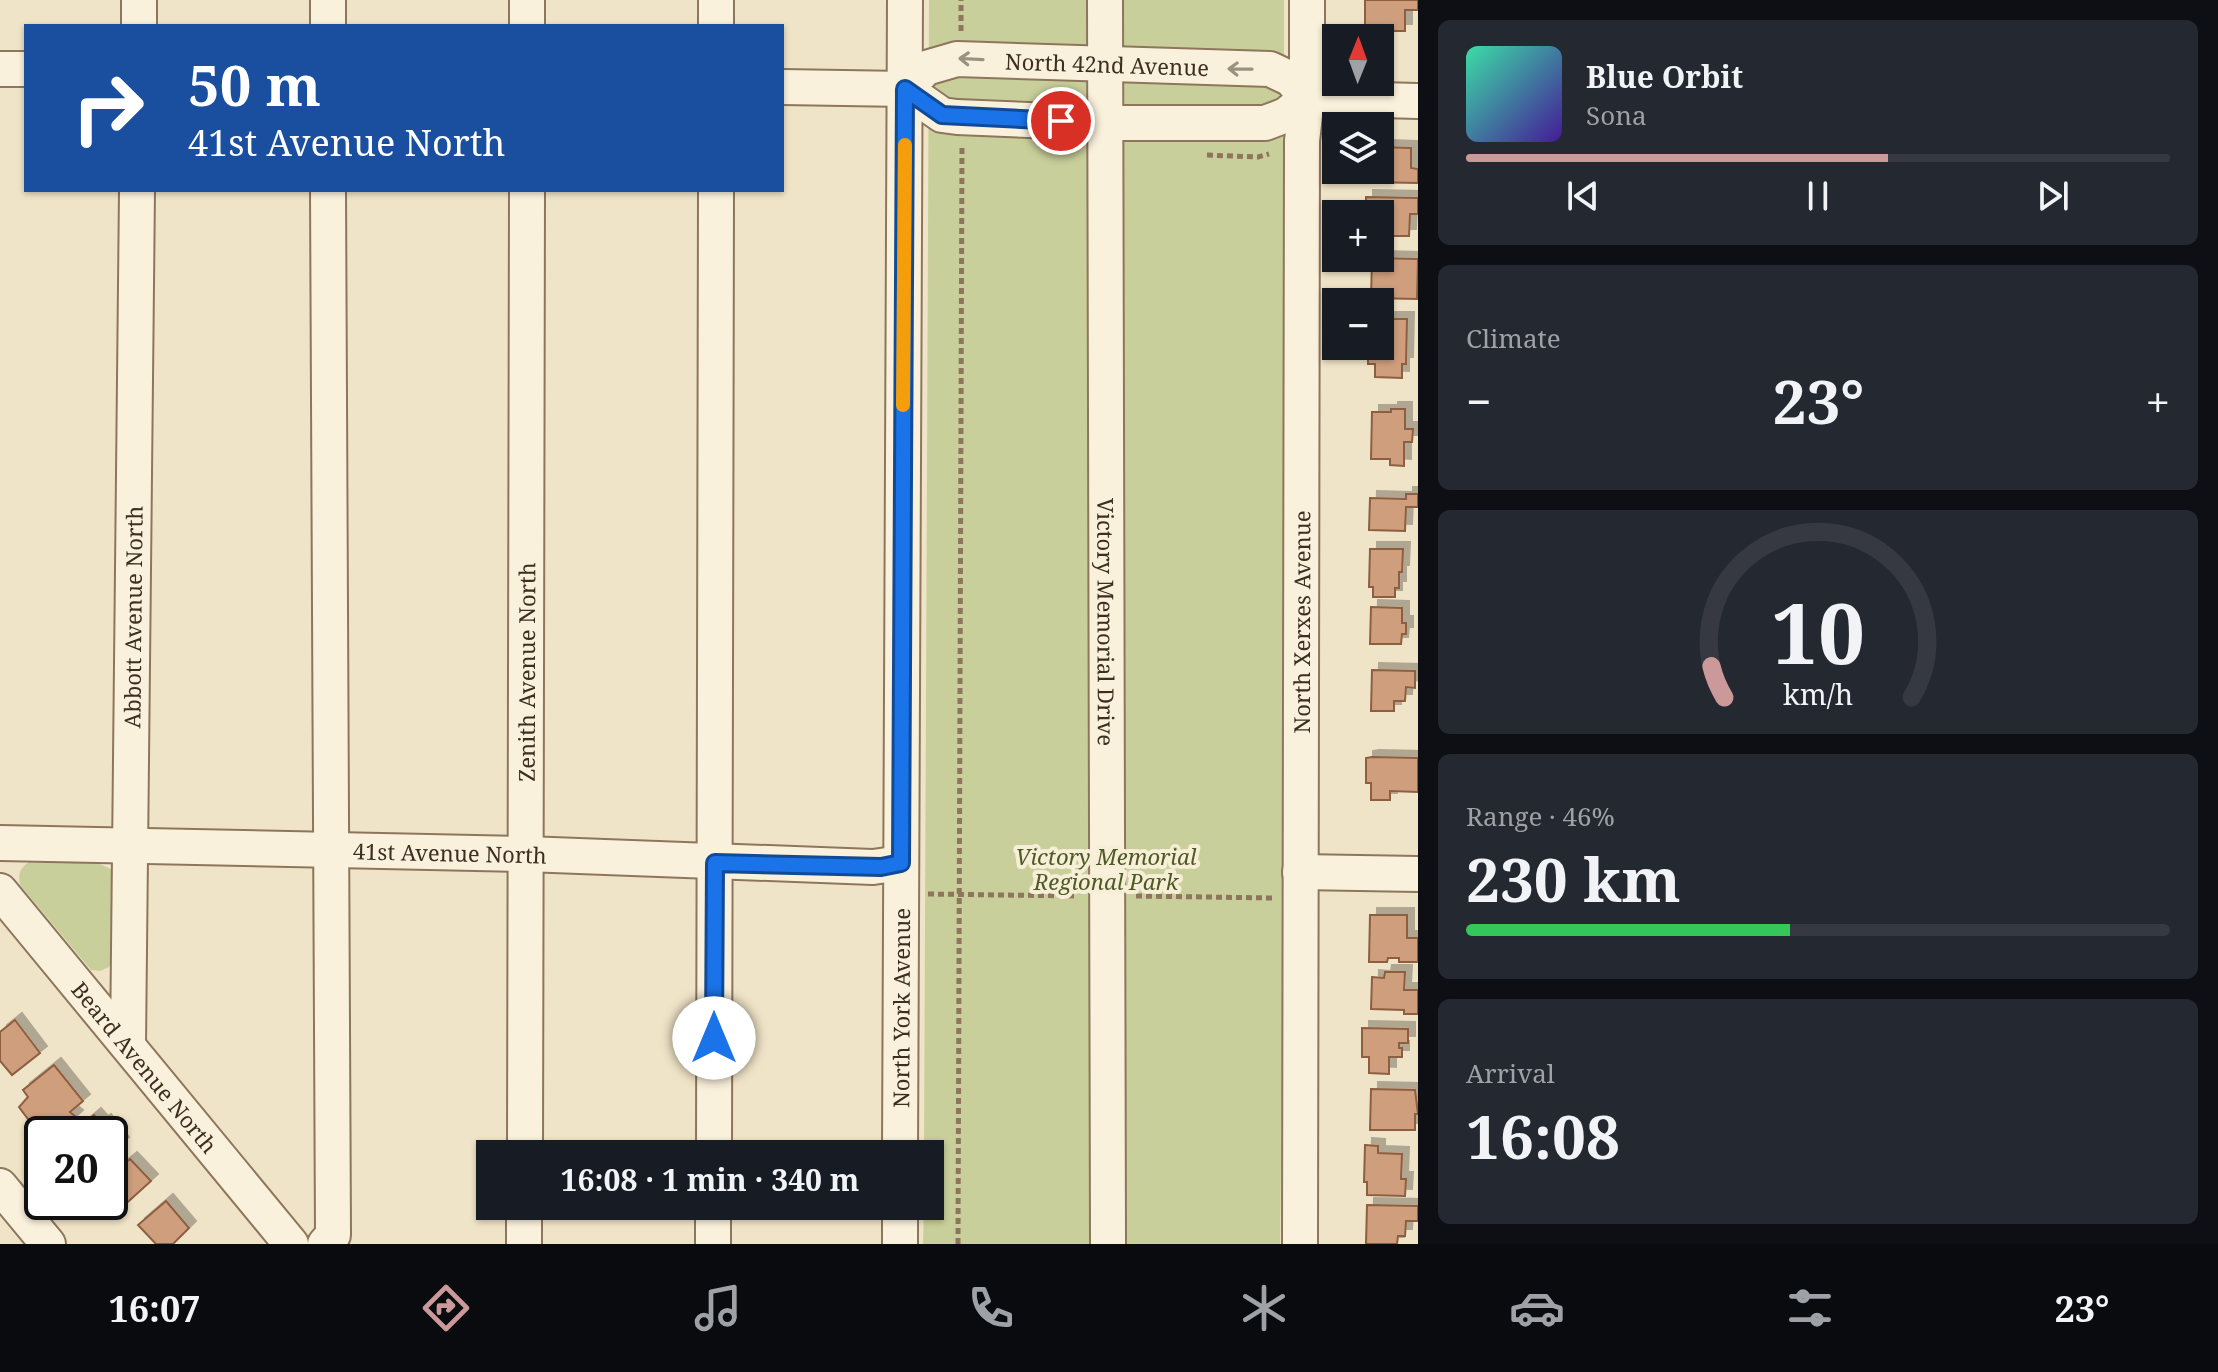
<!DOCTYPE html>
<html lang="en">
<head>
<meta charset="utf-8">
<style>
  body { margin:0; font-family:"Noto Serif",serif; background:#242831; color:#f1f3f6; height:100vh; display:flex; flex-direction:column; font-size:30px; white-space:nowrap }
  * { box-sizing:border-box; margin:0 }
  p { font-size:26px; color:#9ea1a6 }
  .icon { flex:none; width:44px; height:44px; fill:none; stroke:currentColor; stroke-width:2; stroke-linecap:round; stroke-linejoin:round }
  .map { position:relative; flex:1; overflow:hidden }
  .drawer { display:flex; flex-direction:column; gap:20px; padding:20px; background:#0d0f14; width:800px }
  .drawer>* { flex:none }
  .banner { position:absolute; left:24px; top:24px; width:760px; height:168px; border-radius:0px; box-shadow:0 2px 6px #0004; background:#1a4fa0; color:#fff; overflow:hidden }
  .needle { width:52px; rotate:1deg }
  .controls { position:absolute; left:1322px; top:24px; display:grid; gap:16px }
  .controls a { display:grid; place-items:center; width:72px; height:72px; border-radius:0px; background:#171b24; box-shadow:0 2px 6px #0004; font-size:40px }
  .speed { position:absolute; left:24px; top:1116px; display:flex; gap:16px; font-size:40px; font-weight:700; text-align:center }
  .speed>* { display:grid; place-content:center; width:104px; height:104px; border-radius:50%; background:#171b24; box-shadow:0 2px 6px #0004; line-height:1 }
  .speed .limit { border:4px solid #111; border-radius:12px; background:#fff; color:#111 }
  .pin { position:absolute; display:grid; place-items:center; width:68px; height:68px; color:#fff; margin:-34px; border:4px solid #fff; border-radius:50%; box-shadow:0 2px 8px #0007 }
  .me { position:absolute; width:88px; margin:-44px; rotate:0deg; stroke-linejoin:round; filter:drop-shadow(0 0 6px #0008) }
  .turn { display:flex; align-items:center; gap:28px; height:168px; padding:0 32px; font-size:36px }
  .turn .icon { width:104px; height:104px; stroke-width:2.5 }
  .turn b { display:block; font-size:56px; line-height:68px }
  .big { font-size:60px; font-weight:700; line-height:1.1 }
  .drawer .card { flex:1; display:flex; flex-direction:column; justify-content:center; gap:12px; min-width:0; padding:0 28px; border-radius:12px; background:#242831 }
  .drawer .dial { align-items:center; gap:0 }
  .dial svg { height:208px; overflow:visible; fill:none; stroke:#363941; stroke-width:7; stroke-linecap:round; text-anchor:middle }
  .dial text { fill:#f1f3f6; stroke:none }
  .song { display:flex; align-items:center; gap:24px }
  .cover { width:96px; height:96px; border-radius:12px; background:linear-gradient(135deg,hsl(160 70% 55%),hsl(260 70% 35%)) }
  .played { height:8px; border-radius:4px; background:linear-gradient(90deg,#cc999b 60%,#363941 60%) }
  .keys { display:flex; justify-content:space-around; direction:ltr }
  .heat { display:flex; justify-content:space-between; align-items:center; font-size:44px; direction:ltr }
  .charge { height:12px; border-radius:6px; background:linear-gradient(90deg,#34c759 46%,#363941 0) }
  .trip { position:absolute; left:476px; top:1140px; width:468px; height:80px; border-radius:0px; background:#171b24; box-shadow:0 2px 6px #0004; font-weight:700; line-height:80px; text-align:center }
  .tab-bar { display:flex; height:128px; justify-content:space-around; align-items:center; background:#090b0e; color:#9ea1a6 }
  .tab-bar .icon { width:56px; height:56px }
  .tab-bar .current { color:#cc999b }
  .tab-bar b { font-size:36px; color:#f1f3f6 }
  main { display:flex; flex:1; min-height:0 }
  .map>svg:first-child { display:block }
  .green { fill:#c9cf9b }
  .building { fill:#cf9f7d; stroke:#8d5f41; stroke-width:2; filter:url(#shadow) }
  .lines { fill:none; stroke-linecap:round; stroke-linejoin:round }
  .minor-casing { stroke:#8d765c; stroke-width:38 }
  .path { stroke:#8d765c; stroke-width:5; stroke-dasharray:6 4; stroke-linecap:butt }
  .minor { stroke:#faf1dc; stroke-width:34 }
  .oneway { stroke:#9c907e }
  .route-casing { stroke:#114b97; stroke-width:20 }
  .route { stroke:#1a73e8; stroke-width:14 }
  .slow { stroke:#f59e0b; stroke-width:14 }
  .labels { text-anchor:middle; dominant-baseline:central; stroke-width:8; stroke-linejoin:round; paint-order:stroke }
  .street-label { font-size:22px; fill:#3d2e20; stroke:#f7eed8 }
  .park-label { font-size:22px; font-style:italic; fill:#4d5a26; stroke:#f7eed8 }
</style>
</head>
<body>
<main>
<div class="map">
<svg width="1418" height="1244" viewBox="0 0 1418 1244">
  <defs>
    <filter id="shadow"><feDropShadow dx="7" dy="-7" stdDeviation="0" flood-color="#0004"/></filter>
  </defs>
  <rect width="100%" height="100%" fill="#f0e4c8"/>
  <g class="green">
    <polygon points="929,0 1284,0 1285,870 1280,1244 923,1244 924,1206 930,1206 930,1154 924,1154"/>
    <path d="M29,862l68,1 14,6 3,8 -1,80 -4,10 -9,4 -9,-1 -71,-85c-2,-11 -1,-16 9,-23z"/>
  </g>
  <g class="building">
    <polygon points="1365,0 1418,0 1418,10 1405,10 1405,31 1365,31"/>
    <polygon points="1380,147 1411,148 1411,168 1418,169 1418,183 1365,182 1365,170 1380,170"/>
    <polygon points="1366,197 1418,198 1418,214 1410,214 1409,236 1380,236 1380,214 1366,214"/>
    <polygon points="1372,258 1418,259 1417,299 1371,298"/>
    <polygon points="1380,319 1407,319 1406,364 1402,364 1402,378 1375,377 1375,364 1368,364 1368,346 1380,346"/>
    <polygon points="1391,409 1405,409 1405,429 1413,429 1412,442 1404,442 1404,466 1390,465 1390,459 1371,459 1372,412 1391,412"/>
    <polygon points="1406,494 1418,494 1418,507 1406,507 1405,531 1369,530 1370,498 1406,499"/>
    <polygon points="1370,549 1403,549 1402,572 1399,572 1399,588 1395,588 1395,597 1373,597 1373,587 1369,587"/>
    <polygon points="1371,607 1402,608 1402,623 1406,623 1406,634 1402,634 1401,644 1370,644"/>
    <polygon points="1372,670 1415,671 1415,688 1406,687 1405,701 1394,701 1394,711 1371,711"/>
    <polygon points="1372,757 1418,758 1418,792 1390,791 1390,800 1371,800 1371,783 1366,783 1366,758"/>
    <polygon points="1370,915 1407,915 1407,938 1418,938 1418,962 1399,962 1399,958 1388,958 1387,962 1369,962"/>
    <polygon points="1385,972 1405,972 1404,990 1418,990 1418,1014 1404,1014 1404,1010 1371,1009 1372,977 1384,978"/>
    <polygon points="15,1020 40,1053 12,1075 0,1061 0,1032"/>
    <polygon points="1362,1028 1408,1029 1408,1043 1399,1043 1399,1048 1402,1048 1402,1057 1389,1057 1389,1074 1369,1073 1369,1057 1362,1057"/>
    <polygon points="54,1065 83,1101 70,1112 76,1117 57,1134 42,1134 42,1138 19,1107 28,1097 23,1090"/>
    <polygon points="1371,1089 1415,1090 1418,1114 1415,1114 1415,1130 1370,1130"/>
    <polygon points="94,1115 101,1123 104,1121 122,1144 110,1155 110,1134 72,1134"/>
    <polygon points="1365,1145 1378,1146 1378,1153 1402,1154 1401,1179 1406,1179 1405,1196 1367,1195 1367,1182 1364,1182"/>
    <polygon points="130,1159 151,1181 110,1218 96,1202 110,1202 110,1175"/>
    <polygon points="166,1201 189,1228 173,1244 156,1244 138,1225"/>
    <polygon points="1367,1205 1418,1206 1418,1221 1406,1221 1405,1236 1398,1236 1397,1244 1366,1244"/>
  </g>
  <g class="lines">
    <defs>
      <g id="minor">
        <path id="s1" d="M1105,0l3,1244"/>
        <polyline points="139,26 139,0"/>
        <polyline points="328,26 328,0"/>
        <polyline points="527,26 527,0"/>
        <polyline points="716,26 716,0"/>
        <polyline points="0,69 26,69"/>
        <polyline points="782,87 905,89 942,115 957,117 1104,123 1265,123 1286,115 1307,98 1418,101"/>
        <path id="s2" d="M905,89l21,-21 31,-9 313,10 21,10 16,19"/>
        <path id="s3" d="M0,843l526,11 347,13 28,-4"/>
        <polyline points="1300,872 1418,874"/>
        <path id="s4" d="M0,891l291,353"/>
        <path id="s5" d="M128,1045l9,-855"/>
        <path id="s6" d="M525,1154l2,-964"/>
        <polyline points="714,1154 716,190"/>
        <path id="s7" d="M900,1154l5,-1154"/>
        <polyline points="0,1186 48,1244"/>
        <polyline points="900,1206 900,1244"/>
        <polyline points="325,1244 333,1235 328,190"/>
        <polyline points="524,1244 524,1206"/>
        <polyline points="713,1244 713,1206"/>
        <path id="s8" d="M1300,1244l2,-1103 5,-43v-98"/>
      </g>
    </defs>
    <use href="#minor" class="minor-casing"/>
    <g class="path">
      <polyline points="961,31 961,0"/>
      <polyline points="1207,155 1258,157 1269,154"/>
      <polyline points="928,894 1078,896"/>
      <polyline points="1136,896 1274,898"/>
      <polyline points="958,1244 962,144"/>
    </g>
    <use href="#minor" class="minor"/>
  </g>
  <defs><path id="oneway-shaft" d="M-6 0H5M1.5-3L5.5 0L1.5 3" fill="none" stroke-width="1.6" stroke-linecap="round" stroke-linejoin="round" transform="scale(2)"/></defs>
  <g class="oneway">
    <use href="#oneway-shaft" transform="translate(971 59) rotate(-177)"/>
    <use href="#oneway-shaft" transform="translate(1240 69) rotate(-179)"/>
  </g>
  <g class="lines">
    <defs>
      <polyline id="route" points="714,1038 715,863 881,867 901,863 905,89 942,115 1061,121"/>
    </defs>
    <use href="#route" class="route-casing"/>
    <use href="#route" class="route"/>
    <polyline class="slow" points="903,405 905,145"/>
  </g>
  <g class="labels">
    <g class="street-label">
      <text stroke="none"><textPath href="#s2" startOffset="212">North 42nd Avenue</textPath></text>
      <text stroke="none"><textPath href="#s5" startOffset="428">Abbott Avenue North</textPath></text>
      <text stroke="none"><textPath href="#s1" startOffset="622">Victory Memorial Drive</textPath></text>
      <text stroke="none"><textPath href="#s8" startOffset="622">North Xerxes Avenue</textPath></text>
      <text stroke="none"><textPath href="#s6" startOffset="482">Zenith Avenue North</textPath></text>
      <text stroke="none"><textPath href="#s3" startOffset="450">41st Avenue North</textPath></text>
      <text stroke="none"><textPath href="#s7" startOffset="146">North York Avenue</textPath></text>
      <text stroke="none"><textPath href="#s4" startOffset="228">Beard Avenue North</textPath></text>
    </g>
    <g class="park-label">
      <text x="1106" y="856">Victory Memorial<tspan x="1106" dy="25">Regional Park</tspan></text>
    </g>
  </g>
</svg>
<div class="controls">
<a><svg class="needle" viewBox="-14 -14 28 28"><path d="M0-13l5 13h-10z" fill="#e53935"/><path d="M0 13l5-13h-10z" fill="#9ea1a6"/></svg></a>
<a><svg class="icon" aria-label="layers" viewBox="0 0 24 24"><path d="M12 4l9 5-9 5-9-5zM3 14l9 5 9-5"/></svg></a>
<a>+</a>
<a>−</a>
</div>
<div class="speed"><div class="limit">20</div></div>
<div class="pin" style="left:1061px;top:121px;background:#d93025"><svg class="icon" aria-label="arrive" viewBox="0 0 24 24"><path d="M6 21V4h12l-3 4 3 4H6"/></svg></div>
<svg class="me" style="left:714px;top:1038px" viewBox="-20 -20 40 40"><circle r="19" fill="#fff"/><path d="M0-13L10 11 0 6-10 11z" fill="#1a73e8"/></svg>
<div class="trip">16:08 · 1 min · 340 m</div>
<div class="banner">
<div class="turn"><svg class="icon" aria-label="right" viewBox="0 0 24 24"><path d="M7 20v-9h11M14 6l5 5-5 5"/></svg><div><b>50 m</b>41st Avenue North</div></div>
</div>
</div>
<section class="drawer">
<div class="card">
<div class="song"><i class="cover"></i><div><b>Blue Orbit</b><p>Sona</p></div></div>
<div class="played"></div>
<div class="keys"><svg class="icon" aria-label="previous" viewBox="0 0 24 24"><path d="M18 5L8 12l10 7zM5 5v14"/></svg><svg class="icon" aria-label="pause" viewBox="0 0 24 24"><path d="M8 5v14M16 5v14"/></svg><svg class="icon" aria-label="next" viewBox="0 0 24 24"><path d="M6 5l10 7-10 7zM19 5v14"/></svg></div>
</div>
<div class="card"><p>Climate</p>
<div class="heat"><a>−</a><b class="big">23°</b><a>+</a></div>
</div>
<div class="card dial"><svg viewBox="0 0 100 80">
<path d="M14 69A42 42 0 1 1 86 69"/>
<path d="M14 69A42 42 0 0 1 9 57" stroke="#cc999b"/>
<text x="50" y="56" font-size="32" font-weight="700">10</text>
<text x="50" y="72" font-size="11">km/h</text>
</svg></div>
<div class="card"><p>Range · 46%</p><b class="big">230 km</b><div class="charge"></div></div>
<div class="card"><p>Arrival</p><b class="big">16:08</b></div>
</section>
</main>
<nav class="tab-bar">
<b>16:07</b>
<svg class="icon current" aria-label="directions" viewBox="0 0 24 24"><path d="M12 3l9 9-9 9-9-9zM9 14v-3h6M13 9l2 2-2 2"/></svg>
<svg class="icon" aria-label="music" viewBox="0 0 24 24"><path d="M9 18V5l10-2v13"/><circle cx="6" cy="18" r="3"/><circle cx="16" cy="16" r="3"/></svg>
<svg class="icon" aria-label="phone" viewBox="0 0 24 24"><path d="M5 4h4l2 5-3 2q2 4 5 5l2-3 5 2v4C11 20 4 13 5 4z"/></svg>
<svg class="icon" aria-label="climate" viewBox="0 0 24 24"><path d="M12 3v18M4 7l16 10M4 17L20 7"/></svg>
<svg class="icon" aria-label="car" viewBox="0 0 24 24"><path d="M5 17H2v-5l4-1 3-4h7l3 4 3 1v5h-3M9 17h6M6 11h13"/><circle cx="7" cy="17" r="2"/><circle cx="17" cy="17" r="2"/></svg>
<svg class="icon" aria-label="filters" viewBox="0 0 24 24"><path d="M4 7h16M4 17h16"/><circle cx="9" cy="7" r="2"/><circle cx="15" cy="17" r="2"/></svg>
<b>23°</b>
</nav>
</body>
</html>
